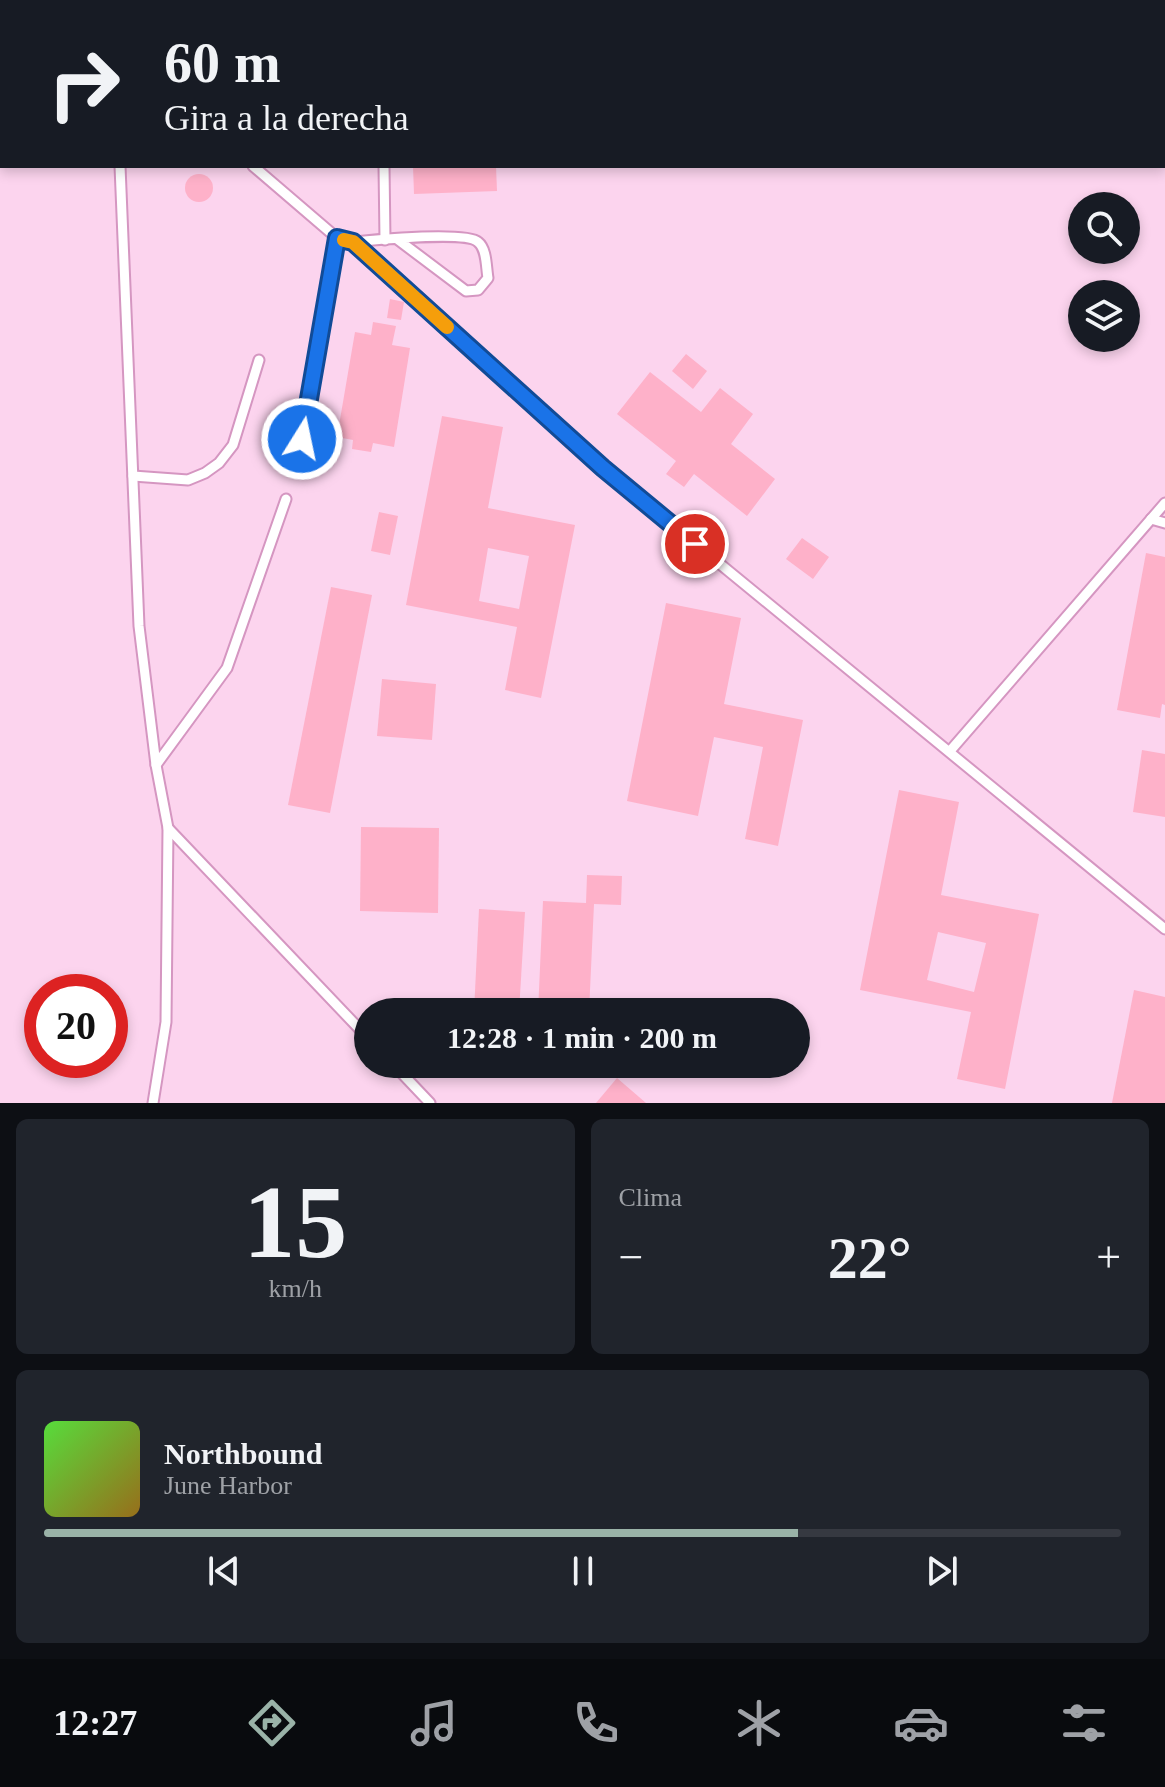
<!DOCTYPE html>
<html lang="es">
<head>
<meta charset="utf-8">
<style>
  body { margin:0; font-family:Georgia,serif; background:#20242c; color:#f1f3f6; height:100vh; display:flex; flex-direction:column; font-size:30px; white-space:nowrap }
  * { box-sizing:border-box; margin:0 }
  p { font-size:26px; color:#9ea1a6 }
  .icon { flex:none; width:44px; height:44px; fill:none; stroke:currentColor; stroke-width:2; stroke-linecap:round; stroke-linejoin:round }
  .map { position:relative; height:1103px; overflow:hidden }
  .drawer { display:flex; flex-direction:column; gap:16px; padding:16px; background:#0d0f14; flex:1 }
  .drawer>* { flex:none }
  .guide { position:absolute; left:0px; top:0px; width:1166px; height:168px; box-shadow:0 4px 12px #0003; background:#171b24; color:#f1f3f6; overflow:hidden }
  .controls { position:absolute; left:1068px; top:192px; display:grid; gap:16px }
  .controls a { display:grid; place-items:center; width:72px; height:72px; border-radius:50%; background:#171b24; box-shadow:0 4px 12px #0003; font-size:40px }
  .speed { position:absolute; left:24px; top:974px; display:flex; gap:16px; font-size:40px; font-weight:700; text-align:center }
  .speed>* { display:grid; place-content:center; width:104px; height:104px; border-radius:50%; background:#171b24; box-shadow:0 4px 12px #0003; line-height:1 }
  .speed .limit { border:12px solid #d22; background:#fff; color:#111 }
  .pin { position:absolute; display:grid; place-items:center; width:68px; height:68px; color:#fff; margin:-34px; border:4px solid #fff; border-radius:50%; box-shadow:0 2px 8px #0007 }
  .me { position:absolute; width:88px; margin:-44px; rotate:10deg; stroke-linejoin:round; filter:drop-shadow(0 0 6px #0008) }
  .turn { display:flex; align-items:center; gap:28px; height:168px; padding:0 32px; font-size:36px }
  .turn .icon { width:104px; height:104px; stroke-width:2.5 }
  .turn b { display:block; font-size:56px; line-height:68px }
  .big { font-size:60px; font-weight:700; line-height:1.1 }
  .drawer .widget { flex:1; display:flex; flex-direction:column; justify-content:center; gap:12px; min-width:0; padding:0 28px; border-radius:12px; background:#20242c }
  .drawer .dial { align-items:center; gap:0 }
  .dial b { font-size:104px; line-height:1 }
  .song { display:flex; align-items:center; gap:24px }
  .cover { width:96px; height:96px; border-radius:12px; background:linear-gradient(135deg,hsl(110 70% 55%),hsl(40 70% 35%)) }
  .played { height:8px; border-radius:4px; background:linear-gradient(90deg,#9ab3a8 70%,#363941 70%) }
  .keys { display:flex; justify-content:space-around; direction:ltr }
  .heat { display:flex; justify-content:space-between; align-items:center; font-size:44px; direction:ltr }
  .drawer .tiles { flex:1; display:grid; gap:16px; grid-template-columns:1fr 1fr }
  .widget:last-child { grid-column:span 2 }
  .trip { position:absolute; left:354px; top:998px; width:456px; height:80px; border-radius:40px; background:#171b24; box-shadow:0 4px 12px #0003; font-weight:700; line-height:80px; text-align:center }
  .dock { display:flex; height:128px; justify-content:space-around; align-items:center; background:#090b0e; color:#9ea1a6 }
  .dock .icon { width:56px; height:56px }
  .dock .active { color:#9ab3a8 }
  .dock b { font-size:36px; color:#f1f3f6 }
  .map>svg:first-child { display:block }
  .building { fill:#feb1c9; fill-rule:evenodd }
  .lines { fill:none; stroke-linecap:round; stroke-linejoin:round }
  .service-casing { stroke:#d596c1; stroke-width:13 }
  .service { stroke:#fff; stroke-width:9 }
  .route-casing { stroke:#114b97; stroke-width:20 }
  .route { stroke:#1a73e8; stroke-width:14 }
  .slow { stroke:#f59e0b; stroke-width:14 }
</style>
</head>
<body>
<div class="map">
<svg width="1165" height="1103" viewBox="0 0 1165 1103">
  <rect width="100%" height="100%" fill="#fcd4ee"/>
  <g class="building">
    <polygon points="413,166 496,166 497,191 414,194"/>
    <circle cx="199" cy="188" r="14"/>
    <polygon points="390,299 404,302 401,320 387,318"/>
    <polygon points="373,322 396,326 392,345 410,348 394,447 373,443 371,452 352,449 353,440 337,437 355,332 371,335"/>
    <polygon points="686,354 707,371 693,389 672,371"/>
    <polygon points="650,372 701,412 720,388 753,414 731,444 775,479 747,516 694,474 684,487 666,474 676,461 617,414"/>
    <path d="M442,416l61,11 -15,81 87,17 -34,173 -36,-8 12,-63 -111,-22zM488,548l41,8 -10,53 -40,-8z"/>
    <polygon points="379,512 398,516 390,555 371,551"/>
    <polygon points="802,538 829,557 813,579 786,559"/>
    <polygon points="1146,553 1165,557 1165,705 1162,704 1160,718 1117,710"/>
    <polygon points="331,587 372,595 330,813 288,805"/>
    <polygon points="666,603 741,618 724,704 803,720 778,846 745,839 763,747 714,737 698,816 627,801"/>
    <polygon points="382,679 436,684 432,740 377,736"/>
    <polygon points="1142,750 1165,754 1165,817 1133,812"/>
    <path d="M899,790l60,12 -18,93 98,19 -34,175 -48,-10 14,-67 -111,-22zM938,932l48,11 -12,49 -47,-12z"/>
    <polygon points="361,827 439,828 438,913 360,911"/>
    <polygon points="587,875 622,876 621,905 594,904 589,1012 538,1012 543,901 586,903"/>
    <polygon points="479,909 525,912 519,1012 474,1012"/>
    <polygon points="1134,990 1165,997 1165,1103 1112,1103"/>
    <polygon points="617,1078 646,1103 596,1103"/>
  </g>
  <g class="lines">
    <defs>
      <g id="service">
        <polyline points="114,0 114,2"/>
        <polyline points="225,0 225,2"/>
        <polyline points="378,0 378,2"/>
        <polyline points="1118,0 1121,2"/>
        <polyline points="1164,28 1165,29"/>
        <polyline points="120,166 139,626 156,765 168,828 166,1022 153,1103"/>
        <polyline points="253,166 337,238 353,242 603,468 1165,929"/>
        <polyline points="384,166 385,240"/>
        <path d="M353,242c21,-2 113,-11 125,0 9,7 8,25 10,36l-10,12 -12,1 -69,-52"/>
        <polyline points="302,439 337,238"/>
        <polyline points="133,476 188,480 205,473 219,463 233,445 259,360"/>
        <polyline points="1151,519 1165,523"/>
        <polyline points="950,751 1165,503"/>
        <polyline points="156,765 227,668 286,499"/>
        <polyline points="168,828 368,1038"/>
        <polyline points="393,1064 430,1103"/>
      </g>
    </defs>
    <use href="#service" class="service-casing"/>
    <use href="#service" class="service"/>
  </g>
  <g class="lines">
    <defs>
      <polyline id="route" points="302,439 337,238 353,242 603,468 695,544"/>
    </defs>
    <use href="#route" class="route-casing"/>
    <use href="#route" class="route"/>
    <polyline class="slow" points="344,240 353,242 447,327"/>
  </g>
</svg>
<div class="controls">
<a><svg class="icon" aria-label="search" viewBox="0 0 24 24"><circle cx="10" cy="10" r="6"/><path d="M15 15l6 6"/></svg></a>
<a><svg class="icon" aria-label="layers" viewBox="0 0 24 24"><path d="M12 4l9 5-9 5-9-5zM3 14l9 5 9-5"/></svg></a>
</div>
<div class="speed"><div class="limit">20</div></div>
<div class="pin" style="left:695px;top:544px;background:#d93025"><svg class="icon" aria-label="arrive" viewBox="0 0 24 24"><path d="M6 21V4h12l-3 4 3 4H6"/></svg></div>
<svg class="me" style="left:302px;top:439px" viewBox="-20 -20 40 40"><circle r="17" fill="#1a73e8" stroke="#fff" stroke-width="3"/><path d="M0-11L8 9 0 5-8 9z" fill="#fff"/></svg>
<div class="trip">12:28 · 1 min · 200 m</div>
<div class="guide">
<div class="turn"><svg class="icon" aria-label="right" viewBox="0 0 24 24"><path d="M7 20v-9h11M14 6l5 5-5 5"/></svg><div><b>60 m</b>Gira a la derecha</div></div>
</div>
</div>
<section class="drawer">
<div class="tiles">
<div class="widget dial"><b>15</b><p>km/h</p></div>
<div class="widget"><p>Clima</p>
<div class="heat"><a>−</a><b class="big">22°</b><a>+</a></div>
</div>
<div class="widget">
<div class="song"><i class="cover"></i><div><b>Northbound</b><p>June Harbor</p></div></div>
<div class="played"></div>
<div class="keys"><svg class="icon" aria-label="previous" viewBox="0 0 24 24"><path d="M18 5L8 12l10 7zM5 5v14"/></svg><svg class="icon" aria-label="pause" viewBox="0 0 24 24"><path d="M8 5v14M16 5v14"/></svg><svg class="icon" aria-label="next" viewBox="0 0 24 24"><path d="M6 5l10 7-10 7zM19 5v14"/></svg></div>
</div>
</div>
</section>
<nav class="dock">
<b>12:27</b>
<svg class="icon active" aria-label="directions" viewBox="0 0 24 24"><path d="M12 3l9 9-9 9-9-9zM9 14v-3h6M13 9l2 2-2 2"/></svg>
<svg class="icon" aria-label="music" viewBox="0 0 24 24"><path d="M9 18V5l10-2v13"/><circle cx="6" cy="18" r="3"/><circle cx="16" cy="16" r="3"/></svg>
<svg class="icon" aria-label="phone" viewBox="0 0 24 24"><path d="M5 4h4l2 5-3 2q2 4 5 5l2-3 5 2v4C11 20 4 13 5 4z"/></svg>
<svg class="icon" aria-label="climate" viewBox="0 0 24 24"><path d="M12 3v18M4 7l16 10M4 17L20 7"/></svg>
<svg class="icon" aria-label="car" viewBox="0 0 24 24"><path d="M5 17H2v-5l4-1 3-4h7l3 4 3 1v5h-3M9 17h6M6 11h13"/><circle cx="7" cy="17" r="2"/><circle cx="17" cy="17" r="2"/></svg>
<svg class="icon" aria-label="filters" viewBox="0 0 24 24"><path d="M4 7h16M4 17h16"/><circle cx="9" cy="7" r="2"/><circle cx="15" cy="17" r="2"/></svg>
</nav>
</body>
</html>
